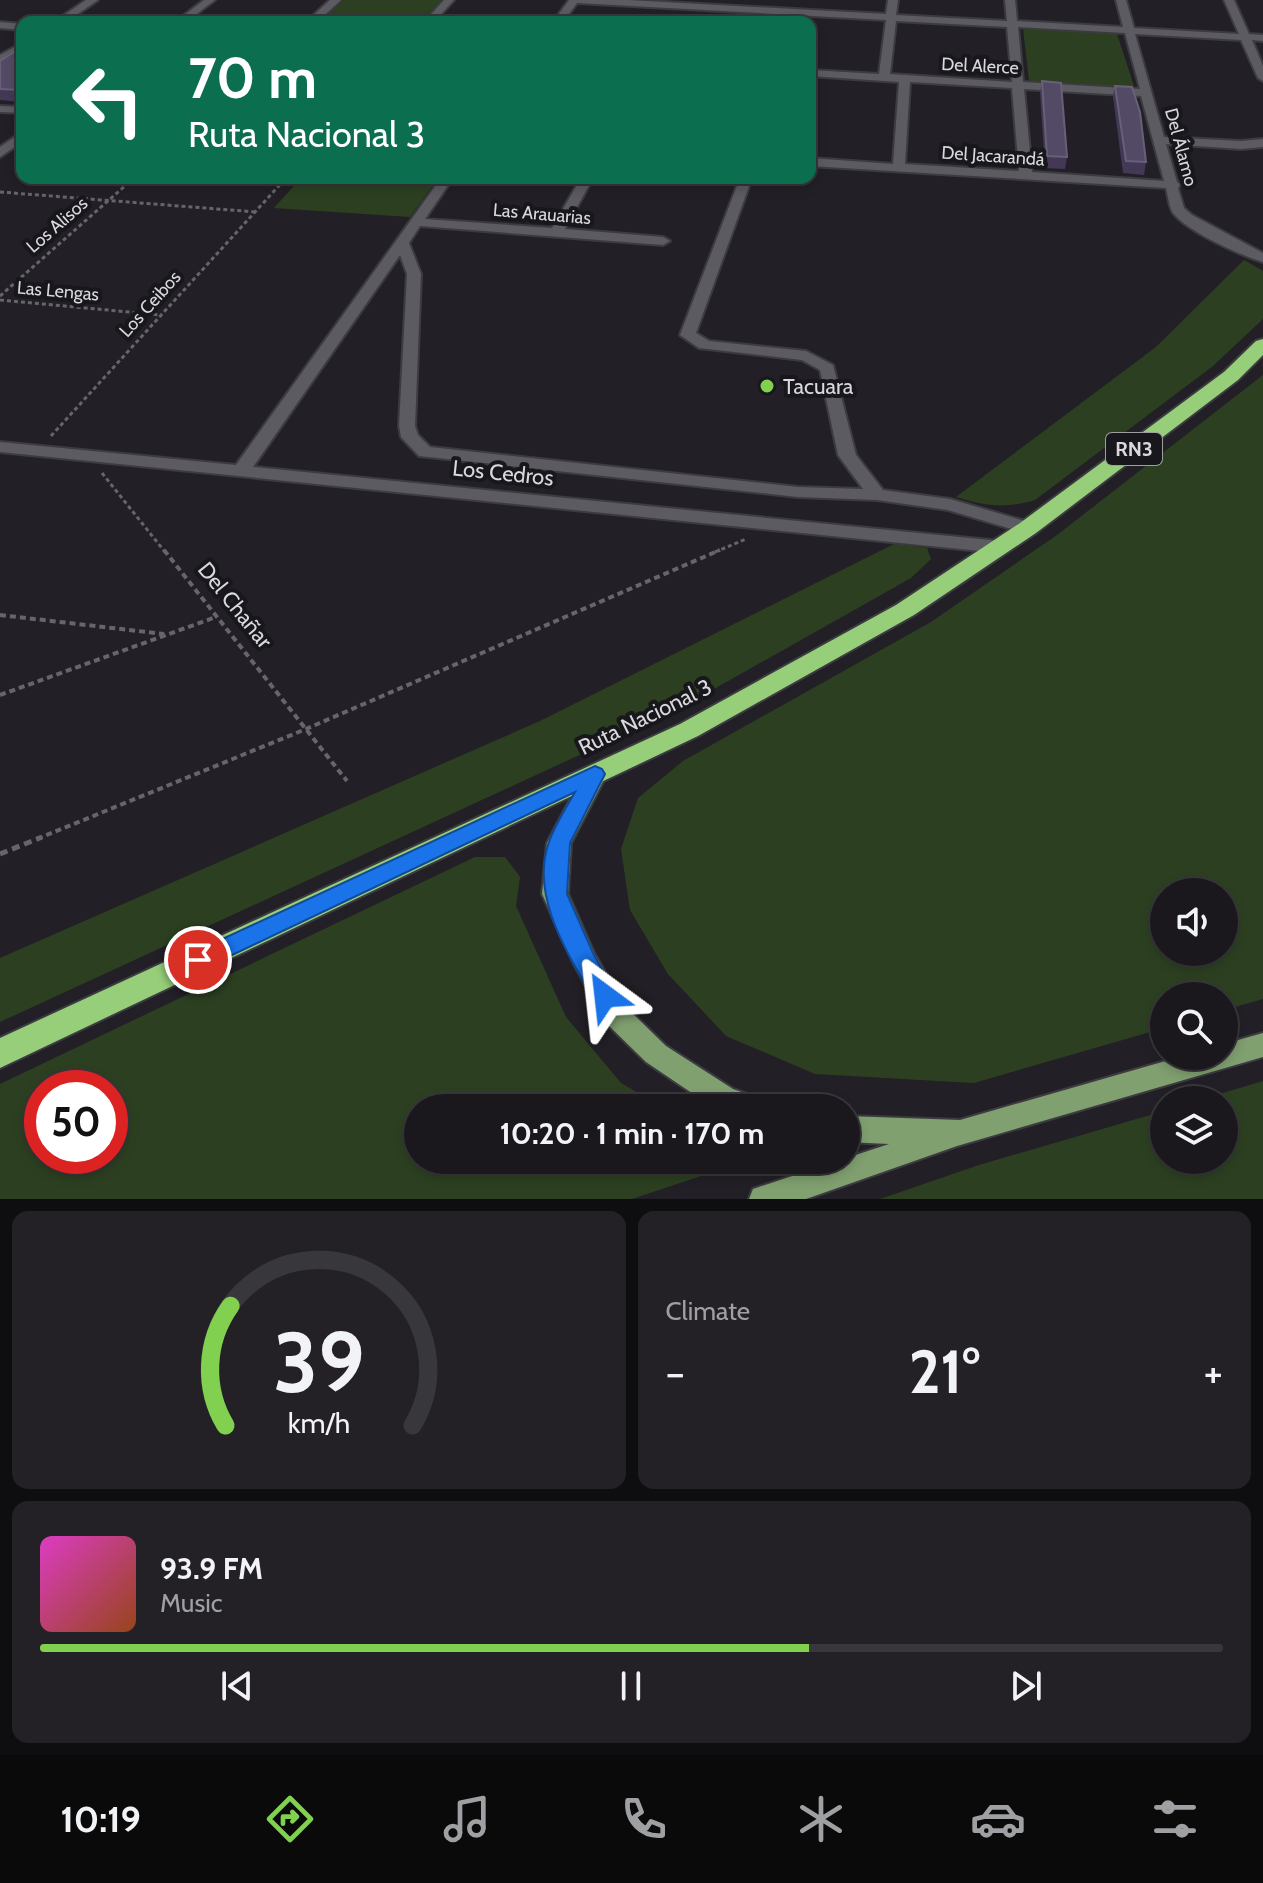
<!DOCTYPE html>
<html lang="en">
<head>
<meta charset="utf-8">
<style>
  body { margin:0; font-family:Cabin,sans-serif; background:#232125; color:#f1f3f6; height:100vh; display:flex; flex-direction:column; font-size:30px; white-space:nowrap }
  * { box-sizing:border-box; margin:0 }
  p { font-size:26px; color:#9fa0a3 }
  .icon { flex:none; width:44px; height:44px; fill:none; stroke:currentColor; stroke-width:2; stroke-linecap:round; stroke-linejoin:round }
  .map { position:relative; height:1199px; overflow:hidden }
  .side { display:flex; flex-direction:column; gap:12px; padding:12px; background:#0e0d0f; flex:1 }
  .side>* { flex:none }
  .guide { position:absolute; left:16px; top:16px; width:800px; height:168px; border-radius:16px; box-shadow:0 4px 12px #0003,0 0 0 2px #38373b; background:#0b6e4f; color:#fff; overflow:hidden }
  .tools { position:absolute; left:1150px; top:878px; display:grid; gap:16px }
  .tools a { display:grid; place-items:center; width:88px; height:88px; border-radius:50%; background:#1a181c; box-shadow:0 4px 12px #0003,0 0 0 2px #38373b; font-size:40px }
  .speed { position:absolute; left:24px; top:1070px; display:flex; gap:16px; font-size:40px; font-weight:700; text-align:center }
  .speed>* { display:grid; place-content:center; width:104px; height:104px; border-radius:50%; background:#1a181c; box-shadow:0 4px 12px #0003,0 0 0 2px #38373b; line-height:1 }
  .speed .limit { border:12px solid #d22; background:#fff; color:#111 }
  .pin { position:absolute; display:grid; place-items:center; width:68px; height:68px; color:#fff; margin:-34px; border:4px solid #fff; border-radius:50%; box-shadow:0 2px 8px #0007 }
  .me { position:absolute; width:88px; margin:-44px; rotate:330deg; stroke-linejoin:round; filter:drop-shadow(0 0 6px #0008) }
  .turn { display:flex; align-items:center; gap:28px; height:168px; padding:0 40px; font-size:36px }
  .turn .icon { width:104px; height:104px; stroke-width:2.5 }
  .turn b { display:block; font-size:56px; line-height:68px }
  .big { font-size:60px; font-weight:800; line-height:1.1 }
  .side .card { flex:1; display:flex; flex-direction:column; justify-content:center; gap:12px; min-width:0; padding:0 28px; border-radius:16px; background:#232125 }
  .side .dial { align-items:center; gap:0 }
  .dial svg { height:208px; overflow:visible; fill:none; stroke:#38373b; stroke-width:7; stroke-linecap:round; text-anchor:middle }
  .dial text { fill:#f1f3f6; stroke:none }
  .song { display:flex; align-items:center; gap:24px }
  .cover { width:96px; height:96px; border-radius:12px; background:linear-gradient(135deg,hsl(310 70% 55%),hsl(20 70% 35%)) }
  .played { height:8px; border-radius:4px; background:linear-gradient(90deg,#81d050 65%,#38373b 65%) }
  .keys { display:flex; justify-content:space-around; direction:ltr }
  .heat { display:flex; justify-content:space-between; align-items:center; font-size:44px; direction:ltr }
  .side .tiles { flex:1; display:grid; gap:12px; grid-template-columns:1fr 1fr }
  .card:last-child { grid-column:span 2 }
  .trip { position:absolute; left:404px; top:1094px; width:456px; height:80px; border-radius:40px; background:#1a181c; box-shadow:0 4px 12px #0003,0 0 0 2px #38373b; font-weight:800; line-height:80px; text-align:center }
  .menu { display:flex; height:128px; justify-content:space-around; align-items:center; background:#0a0a0b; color:#9fa0a3 }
  .menu .icon { width:56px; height:56px }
  .menu .selected { color:#81d050 }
  .menu b { font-size:36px; color:#f1f3f6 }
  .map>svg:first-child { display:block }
  .green { fill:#2c4021; fill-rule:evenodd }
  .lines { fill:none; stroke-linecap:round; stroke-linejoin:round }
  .minor-casing { stroke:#3c3b40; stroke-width:4 }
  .major-casing { stroke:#3c3b40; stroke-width:4 }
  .highway-casing { stroke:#3c3b40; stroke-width:4 }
  .path-far2 { stroke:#67656b; stroke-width:3; stroke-dasharray:4 3; stroke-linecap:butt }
  .path-far1 { stroke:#67656b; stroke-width:4; stroke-dasharray:6 4; stroke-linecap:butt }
  .path { stroke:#67656b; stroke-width:5; stroke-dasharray:8 5; stroke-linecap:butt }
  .minor { fill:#5d5b62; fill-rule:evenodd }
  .major { fill:#80a070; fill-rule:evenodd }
  .highway { fill:#97ce7a; fill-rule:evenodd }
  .wall { fill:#433957 }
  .building { fill:#534a65; stroke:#686078; stroke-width:2 }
  .route { fill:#1a73e8; stroke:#114b97; stroke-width:2 }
  .poi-dot { fill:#81d050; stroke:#18171c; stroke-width:3 }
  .labels { text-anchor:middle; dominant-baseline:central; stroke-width:8; stroke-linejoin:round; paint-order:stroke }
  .far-street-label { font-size:18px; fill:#d9d8dc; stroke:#18171c }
  .shield { fill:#18171c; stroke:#9f9ea2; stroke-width:2 }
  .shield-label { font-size:20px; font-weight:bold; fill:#d9d8dc }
  .poi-label { font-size:22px; fill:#d9d8dc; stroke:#18171c; text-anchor:start }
  .street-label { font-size:22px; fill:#d9d8dc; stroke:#18171c }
</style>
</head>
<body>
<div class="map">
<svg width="1263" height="1199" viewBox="0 0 1263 1199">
  <rect width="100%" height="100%" fill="#222026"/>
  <g class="green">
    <polygon points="344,0 442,0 423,20 327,15"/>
    <polygon points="1023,28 1116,31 1134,86 1125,88 1032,82 1029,80"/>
    <polygon points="301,178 438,178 410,217 274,208"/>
    <path d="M1244,260l19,11v48l-50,47 -178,134c-30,9 -49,6 -79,-3l200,-150z"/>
    <path d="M1263,375v624l-39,11v-14h-60v32l-190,55 -159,-9 -89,-38 -58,-62 -38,-64 -9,-61 17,-51 45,-37 248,-139 126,-87zM1164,892h60v60h-60z"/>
    <polygon points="894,544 927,548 931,559 911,578 675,711 0,1022 0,958 540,721"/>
    <path d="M475,857h30l15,20 -4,29 50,111 55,66 43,25h-246v52h321l-2,4 -105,35h-632v-115zM110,1088v68h-68v-68z"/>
    <polygon points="1263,1081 1263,1199 880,1199 979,1165 1164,1111 1164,1160 1224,1160 1224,1100 1200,1100"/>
  </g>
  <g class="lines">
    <defs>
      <g id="minor">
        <polygon points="86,0 98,0 66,22 54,22"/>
        <polygon points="204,0 215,0 186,22 175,22"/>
        <polygon points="330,0 341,0 317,22 306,22"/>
        <polygon points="444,0 454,0 434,22 424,22"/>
        <path d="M569,0h59l258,14 2,-14h10l-2,15 111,6 -2,-21h10l2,21 106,6 -7,-27h10l8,28 105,6 -15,-34h10l15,34 14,1v6l-11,-1 11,26v15l-5,-3 -17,-38 -106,-6 29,103 77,4 22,-2v8l-22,2 -75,-5 11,38 3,3 -2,3 6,20 8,7 71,38v9c-23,-7 -75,-30 -90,-49 -4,-6 -5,-17 -7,-25l-356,-22v-8l83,6 6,-82 -89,-6v-6l69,4 7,-54 -309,-17 -14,19h-10zM896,21l111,6 5,55 -122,-8zM1018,27l107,6 15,56 -117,-7zM910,82l102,6 7,83 -114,-7zM1024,89l117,7 23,85 -132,-9z"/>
        <polygon points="0,22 22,24 22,30 0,28"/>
        <polygon points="22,43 22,51 0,63 0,55"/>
        <polygon points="0,106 22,107 22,113 0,112"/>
        <polygon points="22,132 22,142 0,157 0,147"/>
        <polygon points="441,178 453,178 425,219 552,228 581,178 593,178 565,229 663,237 670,241 663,245 420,226 409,243 421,274 415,426 418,435 430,447 798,487 863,489 838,455 820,370 802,360 699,348 680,335 740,178 752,178 696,333 709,341 806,351 833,365 856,455 883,490 950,499 1035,524 1037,528 1028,534 948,510 877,500 798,497 419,456 401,437 399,426 407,274 400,255 253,467 1000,541 1010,547 1000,553 0,452 0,442 236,465"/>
      </g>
      <g id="major">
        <polygon points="595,766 603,768 607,774 571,843 568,894 594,953 626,1007 666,1046 733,1089 761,1099 765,1108 714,1108 646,1062 606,1023 574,964 542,894 547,843 587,768"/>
        <polygon points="1263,1033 1263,1057 957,1146 806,1199 749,1199 753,1189 889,1144 846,1142 846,1116 960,1120 1183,1056 1224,1056 1224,1044"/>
      </g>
      <polygon id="highway" points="1263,339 1263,355 1238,380 1036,533 914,615 698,736 0,1068 0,1038 680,724 896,605 1020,523 1224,372 1256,341"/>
    </defs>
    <use href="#minor" class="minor-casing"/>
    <use href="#major" class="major-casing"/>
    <use href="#highway" class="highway-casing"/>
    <g class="path-far2">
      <polyline points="0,192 256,212"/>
      <polyline points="0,296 134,178"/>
      <polyline points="0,300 161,315"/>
      <polyline points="51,436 286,178"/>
      <polyline points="102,473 165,552"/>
      <polyline points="715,552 746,539"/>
    </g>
    <g class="path-far1">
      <polyline points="164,550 347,781"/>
      <polyline points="0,615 164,634"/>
      <polyline points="0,695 216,617"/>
      <polyline points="37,839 306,729 720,550"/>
    </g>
    <polyline class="path" points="0,854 42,837"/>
    <use href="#minor" class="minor"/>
    <use href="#major" class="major"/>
    <use href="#highway" class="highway"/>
  </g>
  <g class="wall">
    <polygon points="22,47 22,102 0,100 0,61"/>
    <polygon points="1042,81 1067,157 1065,169 1045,168 1040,93"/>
    <polygon points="1115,86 1146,162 1144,175 1123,173 1113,97"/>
  </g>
  <g class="building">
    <polygon points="22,47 22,90 0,89 0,61"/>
    <polygon points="1042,81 1061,83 1067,157 1047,156"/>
    <polygon points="1115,86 1132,87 1140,112 1146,162 1126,161"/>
  </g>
  <path class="route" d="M595,766l7,3 3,5 -35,69 -3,51 26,59 24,43 -4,7 -8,3 -9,-3c-26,-46 -67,-106 -47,-161 6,-17 17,-34 26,-50l-368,175 -9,3 -8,-3 -4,-7 4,-6z"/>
  <circle class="poi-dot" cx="767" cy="386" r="8"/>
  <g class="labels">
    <g class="far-street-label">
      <text transform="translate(980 66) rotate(3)">Del Alerce</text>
      <text transform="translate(1181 147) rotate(75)">Del Álamo</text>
      <text transform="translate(993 156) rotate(4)">Del Jacarandá</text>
      <text transform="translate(542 214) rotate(5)">Las Arauarias</text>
      <text transform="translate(57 225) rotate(-41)">Los Alisos</text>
      <text transform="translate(58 291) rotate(5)">Las Lengas</text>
      <text transform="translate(150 304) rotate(-48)">Los Ceibos</text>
    </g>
    <rect class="shield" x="1106" y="433" width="56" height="32" rx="6"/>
    <g class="shield-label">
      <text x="1134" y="449">RN3</text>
    </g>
    <g class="poi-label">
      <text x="783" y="386">Tacuara</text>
    </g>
    <g class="street-label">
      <text transform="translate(503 473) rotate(6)">Los Cedros</text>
      <text transform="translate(235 605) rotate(51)">Del Chañar</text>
      <text transform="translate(645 717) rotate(-26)">Ruta Nacional 3</text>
    </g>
  </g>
</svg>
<div class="tools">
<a><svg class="icon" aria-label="sound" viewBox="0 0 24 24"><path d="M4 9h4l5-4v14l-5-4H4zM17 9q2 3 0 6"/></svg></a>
<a><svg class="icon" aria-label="search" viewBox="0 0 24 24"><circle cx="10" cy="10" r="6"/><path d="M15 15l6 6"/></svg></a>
<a><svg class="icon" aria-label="layers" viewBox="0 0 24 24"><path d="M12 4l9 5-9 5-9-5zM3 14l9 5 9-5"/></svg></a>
</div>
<div class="speed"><div class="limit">50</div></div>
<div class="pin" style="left:198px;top:960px;background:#d93025"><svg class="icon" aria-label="arrive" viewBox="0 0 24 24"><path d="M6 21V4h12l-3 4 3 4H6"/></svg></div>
<svg class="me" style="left:605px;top:996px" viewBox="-20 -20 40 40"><path d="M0-17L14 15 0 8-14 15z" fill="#1a73e8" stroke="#fff" stroke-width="4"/></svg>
<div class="trip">10:20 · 1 min · 170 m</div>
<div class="guide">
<div class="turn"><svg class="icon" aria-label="left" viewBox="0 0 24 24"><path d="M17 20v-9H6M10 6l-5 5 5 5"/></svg><div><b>70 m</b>Ruta Nacional 3</div></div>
</div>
</div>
<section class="side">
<div class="tiles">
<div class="card dial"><svg viewBox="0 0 100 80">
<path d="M14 69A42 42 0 1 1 86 69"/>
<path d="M14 69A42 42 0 0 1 16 23" stroke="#81d050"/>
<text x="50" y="56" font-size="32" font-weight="700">39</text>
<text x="50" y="72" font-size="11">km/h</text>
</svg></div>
<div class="card"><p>Climate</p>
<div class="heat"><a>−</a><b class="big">21°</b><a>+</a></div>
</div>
<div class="card">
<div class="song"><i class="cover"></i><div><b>93.9 FM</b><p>Music</p></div></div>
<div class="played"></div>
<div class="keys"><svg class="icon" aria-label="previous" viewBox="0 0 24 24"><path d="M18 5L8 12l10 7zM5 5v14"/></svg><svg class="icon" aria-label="pause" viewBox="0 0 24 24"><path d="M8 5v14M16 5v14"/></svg><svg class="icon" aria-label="next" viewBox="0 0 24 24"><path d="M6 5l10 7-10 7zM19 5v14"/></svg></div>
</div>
</div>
</section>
<nav class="menu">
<b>10:19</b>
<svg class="icon selected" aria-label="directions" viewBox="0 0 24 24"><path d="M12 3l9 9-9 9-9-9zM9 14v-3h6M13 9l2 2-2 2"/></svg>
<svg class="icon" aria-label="music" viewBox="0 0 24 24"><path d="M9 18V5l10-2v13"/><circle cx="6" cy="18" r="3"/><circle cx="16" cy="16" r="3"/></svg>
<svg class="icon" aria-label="phone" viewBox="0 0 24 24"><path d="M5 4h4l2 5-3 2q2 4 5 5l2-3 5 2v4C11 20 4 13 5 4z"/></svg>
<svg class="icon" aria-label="climate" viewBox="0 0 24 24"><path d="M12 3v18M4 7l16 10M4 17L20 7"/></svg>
<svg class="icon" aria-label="car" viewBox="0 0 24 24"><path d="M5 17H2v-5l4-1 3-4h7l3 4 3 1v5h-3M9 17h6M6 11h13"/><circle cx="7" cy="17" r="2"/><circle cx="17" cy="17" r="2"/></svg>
<svg class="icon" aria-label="filters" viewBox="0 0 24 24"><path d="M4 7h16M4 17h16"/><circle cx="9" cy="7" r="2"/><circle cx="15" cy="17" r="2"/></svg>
</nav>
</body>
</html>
